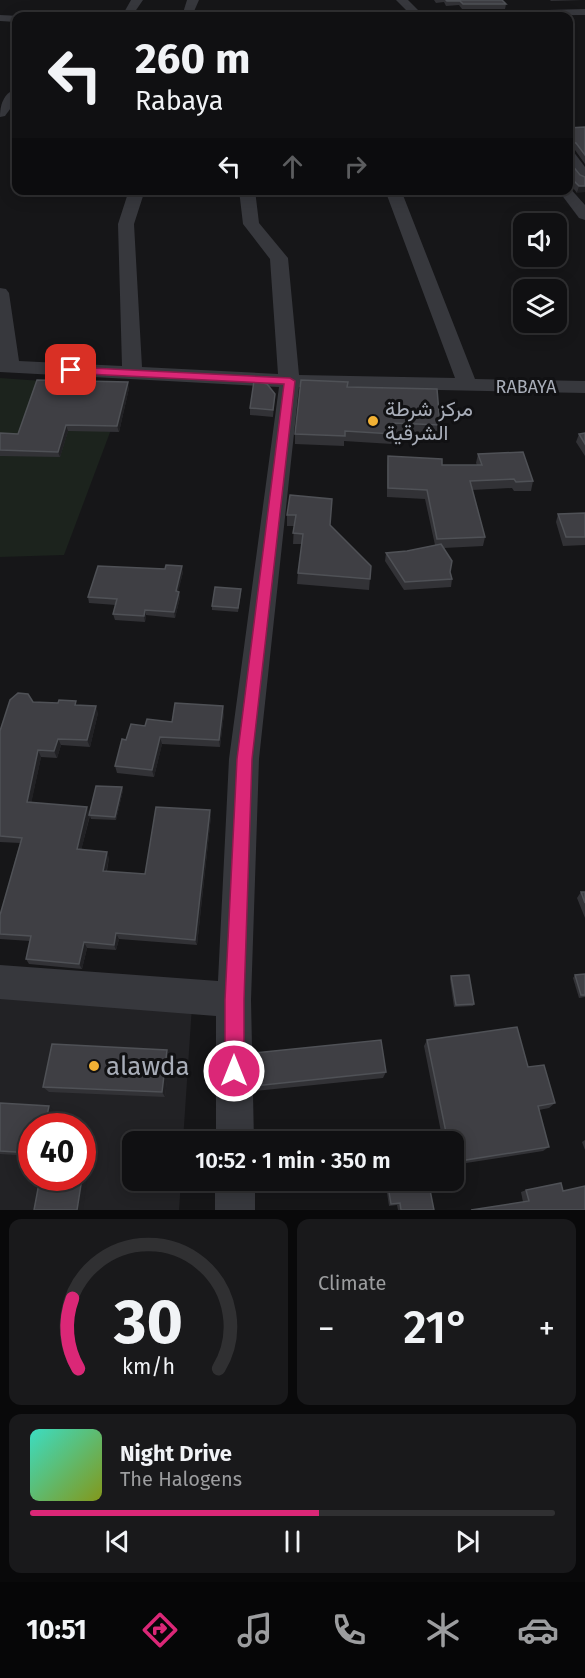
<!DOCTYPE html>
<html lang="en">
<head>
<meta charset="utf-8">
<style>
  body { margin:0; font-family:"Fira Sans",Vazirmatn,sans-serif; background:#19191b; color:#f1f3f6; height:100vh; display:flex; flex-direction:column; font-size:22px; white-space:nowrap }
  * { box-sizing:border-box; margin:0 }
  p { font-size:20px; color:#9c9d9f }
  .icon { flex:none; width:33px; height:33px; fill:none; stroke:currentColor; stroke-width:2; stroke-linecap:round; stroke-linejoin:round }
  .map { position:relative; height:1210px; overflow:hidden }
  .details { display:flex; flex-direction:column; gap:9px; padding:9px; background:#09090a; flex:1 }
  .details>* { flex:none }
  .banner { position:absolute; left:12px; top:12px; width:561px; height:183px; border-radius:12px; box-shadow:0 3px 15px #0003,0 0 0 2px #303032; background:#101012; color:#f1f3f6; overflow:hidden }
  .fabs { position:absolute; left:513px; top:213px; display:grid; gap:12px }
  .fabs a { display:grid; place-items:center; width:54px; height:54px; border-radius:12px; background:#101012; box-shadow:0 3px 15px #0003,0 0 0 2px #303032; font-size:30px }
  .speed { position:absolute; left:18px; top:1113px; display:flex; gap:12px; font-size:30px; font-weight:700; text-align:center }
  .speed>* { display:grid; place-content:center; width:78px; height:78px; border-radius:50%; background:#101012; box-shadow:0 3px 15px #0003,0 0 0 2px #303032; line-height:1 }
  .speed .limit { border:9px solid #d22; background:#fff; color:#111 }
  .pin { position:absolute; display:grid; place-items:center; width:51px; height:51px; color:#fff; margin:-26px; border-radius:12px; box-shadow:0 3px 9px #0006 }
  .me { position:absolute; width:66px; margin:-33px; rotate:0deg; stroke-linejoin:round; filter:drop-shadow(0 0 4px #0008) }
  .turn { display:flex; align-items:center; gap:21px; height:126px; padding:0 24px; font-size:27px }
  .turn .icon { width:78px; height:78px; stroke-width:2.5 }
  .turn b { display:block; font-size:42px; line-height:51px }
  .lanes { display:flex; align-items:center; height:57px; padding:0 24px; background:#0003; justify-content:center; gap:30px; direction:ltr }
  .lanes .off { opacity:.35 }
  .big { font-size:45px; font-weight:600; line-height:1.1 }
  .details .tile { flex:1; display:flex; flex-direction:column; justify-content:center; gap:9px; min-width:0; padding:0 21px; border-radius:12px; background:#19191b }
  .details .dial { align-items:center; gap:0 }
  .dial svg { height:156px; overflow:visible; fill:none; stroke:#303032; stroke-width:7; stroke-linecap:round; text-anchor:middle }
  .dial text { fill:#f1f3f6; stroke:none }
  .song { display:flex; align-items:center; gap:18px }
  .cover { width:72px; height:72px; border-radius:9px; background:linear-gradient(135deg,hsl(170 70% 55%),hsl(70 70% 35%)) }
  .played { height:6px; border-radius:3px; background:linear-gradient(90deg,#db2777 55%,#303032 55%) }
  .keys { display:flex; justify-content:space-around; direction:ltr }
  .heat { display:flex; justify-content:space-between; align-items:center; font-size:33px; direction:ltr }
  .details .tiles { flex:1; display:grid; gap:9px; grid-template-columns:1fr 1fr }
  .tile:last-child { grid-column:span 2 }
  .trip { position:absolute; left:122px; top:1131px; width:342px; height:60px; border-radius:12px; background:#101012; box-shadow:0 3px 15px #0003,0 0 0 2px #303032; font-weight:600; line-height:60px; text-align:center }
  .tabs { display:flex; height:96px; justify-content:space-around; align-items:center; background:#060607; color:#9c9d9f }
  .tabs .icon { width:42px; height:42px }
  .tabs .on { color:#db2777 }
  .tabs b { font-size:27px; color:#f1f3f6 }
  .map>svg:first-child { display:block }
  .built { fill:#222225; fill-rule:evenodd }
  .green { fill:#1c231d }
  .lines { fill:none; stroke-linecap:round; stroke-linejoin:round }
  .minor { fill:#37383d; fill-rule:evenodd }
  .wall { fill:#323236 }
  .shaded-wall { fill:#212124 }
  .building { fill:#3f3f44; stroke:#4f5156; stroke-width:1.5 }
  .route { fill:#db2777; stroke:#8e194d; stroke-width:1.5 }
  .poi-dot { fill:#f2b134; stroke:#111113; stroke-width:2 }
  .labels { text-anchor:middle; dominant-baseline:central; stroke-width:6; stroke-linejoin:round; paint-order:stroke }
  .far-street-label { font-size:18px; fill:#a8adb8; stroke:#111113 }
  .poi-label { font-size:21px; fill:#a8adb8; stroke:#111113; text-anchor:start }
  .near-poi-label { font-size:26px; fill:#a8adb8; stroke:#111113; text-anchor:start }
</style>
</head>
<body>
<div class="map">
<svg width="585" height="1210" viewBox="0 0 585 1210">
  <rect width="100%" height="100%" fill="#161618"/>
  <path class="built" d="M0,988l192,18 -9,135 -51,1v38l49,1 -2,29h-179zM32,1126h50v52h-50z"/>
  <polygon class="green" points="0,378 127,387 64,555 0,557"/>
  <g class="lines">
    <g class="minor">
      <polygon points="131,0 143,0 132,16 122,16"/>
      <polygon points="187,0 199,0 192,16 182,16"/>
      <polygon points="396,0 408,0 424,16 412,16"/>
      <polygon points="585,9 585,15 434,16 440,13"/>
      <polygon points="0,15 20,16 16,16 16,22 0,21"/>
      <path d="M16,89v12l-11,15 -5,1c0,-11 3,-24 16,-28z"/>
      <polygon points="568,150 573,151 585,167 585,183 580,181 568,165"/>
      <polygon points="568,186 585,205 585,220 579,218 558,190 568,190"/>
      <polygon points="129,190 145,190 134,224 142,367 278,374 270,259 243,224 239,190 255,190 259,223 288,258 299,375 455,378 385,190 401,190 475,379 585,381 585,393 299,387 259,759 251,1000 254,1142 216,1142 216,1016 0,999 0,965 218,981 229,759 279,387 0,372 0,288 6,289 9,293 19,361 122,366 118,224"/>
      <rect x="215" y="1180" width="40" height="30"/>
    </g>
  </g>
  <g class="wall">
    <polygon points="434,0 502,0 506,4 505,9 462,9 459,5 446,6 444,2 436,3"/>
    <polygon points="550,0 583,0 551,1"/>
    <polygon points="585,127 585,164 575,150 568,149 568,128"/>
    <polygon points="568,160 580,175 585,177 577,193 570,184 568,185"/>
    <polygon points="347,387 440,425 438,435 393,433 392,444 344,441 344,446 295,444 295,434"/>
    <polygon points="129,388 119,432 68,431 60,457 0,456 0,433 18,434"/>
    <polygon points="275,394 273,417 250,415 250,408"/>
    <polygon points="585,433 585,456 576,442 579,434"/>
    <polygon points="478,454 533,481 531,491 514,491 512,488 472,490 485,537 483,546 444,548 452,579 451,587 404,590 385,561 386,553 407,551 435,545 425,499 387,497 387,466 388,456 442,465 477,465 476,463"/>
    <polygon points="290,495 330,525 371,566 369,590 297,584 298,573 302,544 293,544 294,526 287,526 287,515"/>
    <polygon points="585,513 585,545 563,546 556,522 558,514"/>
    <polygon points="183,572 178,591 180,597 175,618 146,615 145,622 115,620 113,614 116,605 89,603 88,597"/>
    <polygon points="241,589 241,593 238,612 212,610 212,606"/>
    <polygon points="33,702 78,705 98,713 90,747 61,745 57,758 41,757 31,803 90,813 122,787 123,790 116,820 91,819 90,816 81,850 109,858 107,871 145,874 211,816 197,945 119,939 116,950 87,948 82,969 29,964 26,959 30,941 0,939 0,915 20,843 0,842 0,731"/>
    <polygon points="224,713 220,747 162,744 154,777 117,773 115,766 126,740 145,726"/>
    <polygon points="581,892 585,892 585,918 577,898"/>
    <polygon points="585,974 585,997 579,998 573,978 575,975"/>
    <polygon points="451,976 474,1004 473,1006 454,1007 450,979"/>
    <polygon points="427,1040 528,1067 555,1103 549,1108 539,1110 549,1147 543,1151 453,1165 453,1142 443,1142 424,1046"/>
    <polygon points="167,1050 170,1055 165,1097 49,1092 43,1087"/>
    <polygon points="386,1072 383,1078 255,1091 254,1086"/>
    <polygon points="0,1103 54,1110 51,1126 32,1126 32,1156 0,1154"/>
    <polygon points="585,1140 585,1150 582,1142"/>
    <polygon points="385,1180 428,1180 434,1210 398,1210 397,1205 389,1206"/>
    <polygon points="526,1190 563,1191 585,1210 523,1202 521,1192"/>
  </g>
  <g class="shaded-wall">
    <polygon points="579,186 585,186 585,192 577,193"/>
    <polygon points="128,382 129,388 119,432 117,426"/>
    <polygon points="66,425 68,431 60,457 58,452"/>
    <polygon points="182,566 183,572 177,597 176,591"/>
    <polygon points="179,592 180,597 175,618 174,612"/>
    <polygon points="145,610 146,615 145,622 144,616"/>
    <polygon points="96,706 98,713 90,747 87,740"/>
    <polygon points="223,706 224,713 220,747 219,740"/>
    <polygon points="160,737 162,744 154,777 152,770"/>
    <polygon points="58,739 61,745 57,758 54,751"/>
    <polygon points="38,750 41,757 30,809 27,802"/>
    <polygon points="122,787 123,790 116,820 115,817"/>
    <polygon points="87,807 90,814 80,855 77,849"/>
    <polygon points="210,810 211,816 197,945 195,940"/>
    <polygon points="107,852 109,858 105,877 103,871"/>
    <polygon points="116,933 119,939 116,950 114,945"/>
    <polygon points="84,942 87,948 82,969 79,964"/>
    <polygon points="167,1050 170,1055 165,1097 162,1092"/>
    <polygon points="49,1106 54,1110 51,1126 45,1126"/>
    <polygon points="85,1156 90,1160 83,1210 77,1210"/>
  </g>
  <g class="building">
    <polygon points="446,0 502,0 506,4 463,4 460,1 447,1"/>
    <polygon points="585,127 585,155 576,143 568,142 568,128"/>
    <polygon points="568,160 580,175 585,177 585,186 579,186 571,178 568,178"/>
    <polygon points="37,380 128,382 117,426 66,425 58,452 0,450 0,433 18,434"/>
    <polygon points="301,380 348,382 347,387 437,389 440,425 393,423 393,434 345,431 345,436 295,434"/>
    <polygon points="254,381 267,384 275,394 273,410 250,408"/>
    <polygon points="585,433 585,444 579,434"/>
    <polygon points="523,452 533,481 516,482 514,479 470,481 485,537 437,539 427,490 388,488 388,456 442,459 442,465 482,465 478,454"/>
    <polygon points="290,495 332,499 330,525 371,566 370,579 298,573 303,534 293,533 296,515 287,515"/>
    <polygon points="585,513 585,537 566,537 558,514"/>
    <polygon points="441,544 452,561 450,572 452,579 405,582 386,553 407,551"/>
    <polygon points="166,565 182,566 176,591 179,592 174,612 145,610 144,616 113,614 117,599 88,597 98,566 165,569"/>
    <polygon points="215,587 241,589 238,608 212,606"/>
    <polygon points="18,693 28,694 33,702 58,703 59,700 76,701 75,705 96,706 87,740 58,739 54,751 38,750 27,802 87,807 77,849 107,852 103,871 145,874 156,807 210,810 195,940 116,933 114,945 84,942 79,964 26,959 31,936 0,934 0,915 22,838 0,836 0,731 10,700"/>
    <polygon points="175,703 223,706 219,740 160,737 152,770 115,766 122,739 126,740 131,724 145,726 147,719 172,722"/>
    <polygon points="96,786 122,787 115,817 89,815"/>
    <polygon points="581,892 585,892 585,903"/>
    <polygon points="585,974 585,995 581,995 575,975"/>
    <polygon points="469,975 474,1004 456,1005 451,976"/>
    <polygon points="517,1027 528,1067 544,1065 555,1103 538,1106 549,1147 453,1162 453,1142 448,1142 427,1040"/>
    <polygon points="381,1040 386,1072 254,1086 254,1053"/>
    <polygon points="52,1044 167,1050 162,1092 43,1087"/>
    <polygon points="0,1103 49,1106 45,1126 32,1126 32,1153 0,1151"/>
    <polygon points="82,1156 85,1156 82,1173"/>
    <polygon points="40,1178 82,1178 77,1210 34,1210"/>
    <polygon points="387,1180 428,1180 434,1210 401,1210 400,1203 391,1204"/>
    <polygon points="561,1183 563,1191 585,1186 585,1210 471,1210 529,1201 526,1190"/>
  </g>
  <polygon class="route" points="71,367 290,378 295,381 252,759 244,1000 244,1071 241,1078 234,1081 228,1078 225,1071 225,1000 237,759 284,384 67,373 67,368"/>
  <g class="poi-dot">
    <circle cx="373" cy="421" r="6"/>
    <circle cx="94" cy="1066" r="6"/>
  </g>
  <g class="labels">
    <g class="far-street-label">
      <text x="526" y="387">RABAYA</text>
    </g>
    <g class="poi-label">
      <text x="385" y="409">مركز شرطة<tspan x="385" dy="24">الشرقية</tspan></text>
    </g>
    <g class="near-poi-label">
      <text x="106" y="1066">alawda</text>
    </g>
  </g>
</svg>
<div class="fabs">
<a><svg class="icon" aria-label="sound" viewBox="0 0 24 24"><path d="M4 9h4l5-4v14l-5-4H4zM17 9q2 3 0 6"/></svg></a>
<a><svg class="icon" aria-label="layers" viewBox="0 0 24 24"><path d="M12 4l9 5-9 5-9-5zM3 14l9 5 9-5"/></svg></a>
</div>
<div class="speed"><div class="limit">40</div></div>
<div class="pin" style="left:71px;top:370px;background:#d93025"><svg class="icon" aria-label="arrive" viewBox="0 0 24 24"><path d="M6 21V4h12l-3 4 3 4H6"/></svg></div>
<svg class="me" style="left:234px;top:1071px" viewBox="-20 -20 40 40"><circle r="17" fill="#db2777" stroke="#fff" stroke-width="3"/><path d="M0-11L8 9 0 5-8 9z" fill="#fff"/></svg>
<div class="trip">10:52 · 1 min · 350 m</div>
<div class="banner">
<div class="turn"><svg class="icon" aria-label="left" viewBox="0 0 24 24"><path d="M17 20v-9H6M10 6l-5 5 5 5"/></svg><div><b>260 m</b>Rabaya</div></div>
<div class="lanes"><svg class="icon" aria-label="left" viewBox="0 0 24 24"><path d="M17 20v-9H6M10 6l-5 5 5 5"/></svg><svg class="icon off" aria-label="ahead" viewBox="0 0 24 24"><path d="M12 20V5M6 11l6-6 6 6"/></svg><svg class="icon off" aria-label="right" viewBox="0 0 24 24"><path d="M7 20v-9h11M14 6l5 5-5 5"/></svg></div>
</div>
</div>
<section class="details">
<div class="tiles">
<div class="tile dial"><svg viewBox="0 0 100 80">
<path d="M14 69A42 42 0 1 1 86 69"/>
<path d="M14 69A42 42 0 0 1 11 33" stroke="#db2777"/>
<text x="50" y="56" font-size="32" font-weight="700">30</text>
<text x="50" y="72" font-size="11">km/h</text>
</svg></div>
<div class="tile"><p>Climate</p>
<div class="heat"><a>−</a><b class="big">21°</b><a>+</a></div>
</div>
<div class="tile">
<div class="song"><i class="cover"></i><div><b>Night Drive</b><p>The Halogens</p></div></div>
<div class="played"></div>
<div class="keys"><svg class="icon" aria-label="previous" viewBox="0 0 24 24"><path d="M18 5L8 12l10 7zM5 5v14"/></svg><svg class="icon" aria-label="pause" viewBox="0 0 24 24"><path d="M8 5v14M16 5v14"/></svg><svg class="icon" aria-label="next" viewBox="0 0 24 24"><path d="M6 5l10 7-10 7zM19 5v14"/></svg></div>
</div>
</div>
</section>
<nav class="tabs">
<b>10:51</b>
<svg class="icon on" aria-label="directions" viewBox="0 0 24 24"><path d="M12 3l9 9-9 9-9-9zM9 14v-3h6M13 9l2 2-2 2"/></svg>
<svg class="icon" aria-label="music" viewBox="0 0 24 24"><path d="M9 18V5l10-2v13"/><circle cx="6" cy="18" r="3"/><circle cx="16" cy="16" r="3"/></svg>
<svg class="icon" aria-label="phone" viewBox="0 0 24 24"><path d="M5 4h4l2 5-3 2q2 4 5 5l2-3 5 2v4C11 20 4 13 5 4z"/></svg>
<svg class="icon" aria-label="climate" viewBox="0 0 24 24"><path d="M12 3v18M4 7l16 10M4 17L20 7"/></svg>
<svg class="icon" aria-label="car" viewBox="0 0 24 24"><path d="M5 17H2v-5l4-1 3-4h7l3 4 3 1v5h-3M9 17h6M6 11h13"/><circle cx="7" cy="17" r="2"/><circle cx="17" cy="17" r="2"/></svg>
</nav>
</body>
</html>
